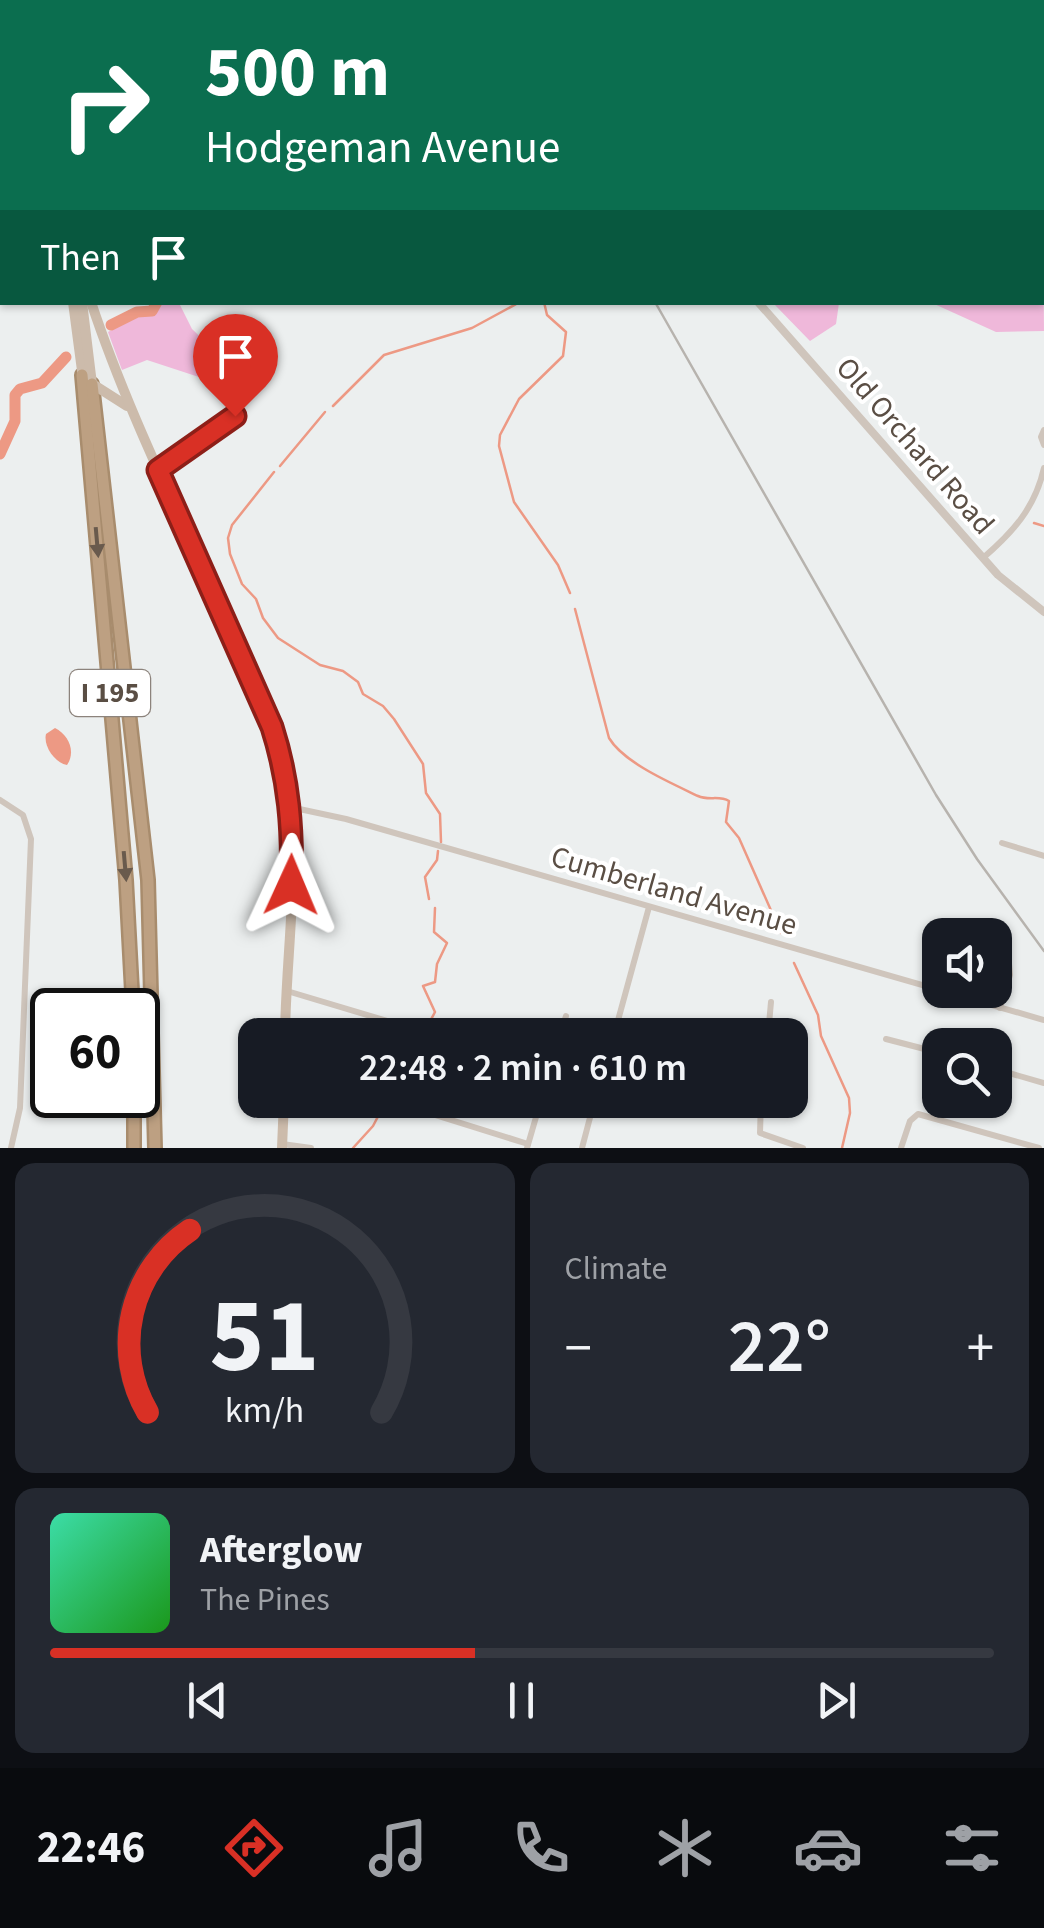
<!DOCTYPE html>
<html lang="en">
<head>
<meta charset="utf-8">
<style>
  body { margin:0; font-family:"Source Sans 3",sans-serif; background:#242831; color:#f1f3f6; height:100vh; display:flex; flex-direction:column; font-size:38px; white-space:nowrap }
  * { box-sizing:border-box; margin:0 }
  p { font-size:32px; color:#9ea1a6 }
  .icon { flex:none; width:55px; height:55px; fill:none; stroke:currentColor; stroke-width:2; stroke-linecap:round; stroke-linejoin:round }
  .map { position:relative; height:1148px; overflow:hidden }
  .side { display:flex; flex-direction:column; gap:15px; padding:15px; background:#0d0f14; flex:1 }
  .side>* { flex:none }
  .top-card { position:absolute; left:0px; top:0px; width:1045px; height:305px; box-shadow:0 2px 8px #0004; background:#0b6e4f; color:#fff; overflow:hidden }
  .controls { position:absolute; left:922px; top:918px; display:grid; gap:20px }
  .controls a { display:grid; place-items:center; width:90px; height:90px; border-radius:20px; background:#171b24; box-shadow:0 2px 8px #0004; font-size:50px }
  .speed { position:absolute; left:30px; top:988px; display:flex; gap:20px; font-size:50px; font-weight:700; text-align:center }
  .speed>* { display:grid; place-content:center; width:130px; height:130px; border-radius:50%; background:#171b24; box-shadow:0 2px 8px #0004; line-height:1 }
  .speed .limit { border:5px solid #111; border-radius:15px; background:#fff; color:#111 }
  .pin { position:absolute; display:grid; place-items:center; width:85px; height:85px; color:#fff; margin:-102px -42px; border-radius:50% 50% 50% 0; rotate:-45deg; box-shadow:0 0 10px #0007 }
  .pin .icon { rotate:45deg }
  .me { position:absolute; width:110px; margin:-55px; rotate:1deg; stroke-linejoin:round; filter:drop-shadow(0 0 8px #0008) }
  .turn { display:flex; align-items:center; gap:35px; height:210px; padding:0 40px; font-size:45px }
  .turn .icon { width:130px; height:130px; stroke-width:2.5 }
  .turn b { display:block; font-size:70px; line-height:85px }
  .then { display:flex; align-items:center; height:95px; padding:0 40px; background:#0003; gap:20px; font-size:38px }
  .big { font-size:75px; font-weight:600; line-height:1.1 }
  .side .card { flex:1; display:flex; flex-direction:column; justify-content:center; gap:15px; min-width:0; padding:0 35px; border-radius:20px; background:#242831 }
  .side .dial { align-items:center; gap:0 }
  .dial svg { height:260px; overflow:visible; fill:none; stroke:#363941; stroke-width:7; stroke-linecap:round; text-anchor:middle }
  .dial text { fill:#f1f3f6; stroke:none }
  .song { display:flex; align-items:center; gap:30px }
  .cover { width:120px; height:120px; border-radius:15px; background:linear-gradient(135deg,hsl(160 70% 55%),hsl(120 70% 35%)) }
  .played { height:10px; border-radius:5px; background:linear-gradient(90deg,#d93025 45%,#363941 45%) }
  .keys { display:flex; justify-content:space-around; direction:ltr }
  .heat { display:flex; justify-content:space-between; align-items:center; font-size:55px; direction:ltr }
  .side .tiles { flex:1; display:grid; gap:15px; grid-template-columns:1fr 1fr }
  .card:last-child { grid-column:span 2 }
  .trip { position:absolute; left:238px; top:1018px; width:570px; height:100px; border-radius:20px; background:#171b24; box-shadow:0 2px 8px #0004; font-weight:600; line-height:100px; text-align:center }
  .menu { display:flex; height:160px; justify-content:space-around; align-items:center; background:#090b0e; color:#9ea1a6 }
  .menu .icon { width:70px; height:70px }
  .menu .active { color:#d93025 }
  .menu b { font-size:45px; color:#f1f3f6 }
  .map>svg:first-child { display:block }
  .green { fill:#efb8da }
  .water { fill:#ed9984 }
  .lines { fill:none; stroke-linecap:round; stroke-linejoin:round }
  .stream { stroke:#ed9984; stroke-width:2.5 }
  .river { stroke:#ed9984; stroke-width:11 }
  .motorway-casing { stroke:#a88c6d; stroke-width:16 }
  .minor { stroke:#cfc5bc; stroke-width:6 }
  .tertiary { stroke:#cfc5bc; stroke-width:8 }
  .primary { stroke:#ccbbab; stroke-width:10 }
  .motorway { stroke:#bda082; stroke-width:11 }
  .rail { stroke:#b7b3ae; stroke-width:2.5 }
  .oneway { fill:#695a4d }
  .route-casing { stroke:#8d1f18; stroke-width:25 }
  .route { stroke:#d93025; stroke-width:18 }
  .labels { text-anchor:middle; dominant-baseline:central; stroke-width:8; stroke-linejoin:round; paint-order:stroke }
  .shield { fill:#fff; stroke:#8c837c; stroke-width:2.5 }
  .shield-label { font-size:28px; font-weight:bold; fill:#5a4e44 }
  .street-label { font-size:30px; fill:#5a4e44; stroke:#fff }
</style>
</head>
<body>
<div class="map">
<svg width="1044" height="1148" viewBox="0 0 1044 1148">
  <rect width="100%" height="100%" fill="#ecefef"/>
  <g class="green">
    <polygon points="515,0 895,0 893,2"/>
    <polygon points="1043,210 1044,331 996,332 932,303 1042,302"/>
    <polygon points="161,303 179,303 192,329 219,355 205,379 147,360 122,370 108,332 139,316 155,315"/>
    <polygon points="773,303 839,303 836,324 810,341"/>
  </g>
  <path class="water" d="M55,728c14,7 21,24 12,37 -12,-2 -24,-19 -21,-31z"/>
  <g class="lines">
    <g class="stream">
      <polyline points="544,302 547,315 566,332 563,356 519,399 500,435 499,446 514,502 558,565 570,593"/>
      <polyline points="333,406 384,355 472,328 520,302"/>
      <polyline points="280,466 325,412"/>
      <polyline points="274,472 232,525 228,538 230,554 242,584 256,599 263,618 278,638 320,665 343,671 358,682 363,694 383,706 394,719 423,764 426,793 440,814 441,842"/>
      <polyline points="1034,523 1044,526"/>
      <path d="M575,609l34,129c15,25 62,45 89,58 11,5 21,-1 31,5l-3,21 13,16 42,95"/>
      <polyline points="429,899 425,877 437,860 438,851"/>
      <polyline points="794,963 818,1015 821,1036 849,1098 850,1113 842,1148"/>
      <polyline points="411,1025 427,1027 435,1012 423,986 435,982 437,964 447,943 434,932 435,908"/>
      <polyline points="353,1148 373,1126 384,1105"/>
    </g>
    <g class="river">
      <polyline points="111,325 137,312 152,311 157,302"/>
      <polyline points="0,454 15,421 15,395 20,389 42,383 66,357"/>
    </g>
    <defs>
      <g id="motorway">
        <polyline points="82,375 126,880 133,1010"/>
        <polyline points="92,384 148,880 155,1148"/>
        <polyline points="134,1148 134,1095"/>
      </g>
    </defs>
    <use href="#motorway" class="motorway-casing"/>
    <g class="minor">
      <polyline points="107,0 119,2"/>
      <polyline points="0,63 2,64"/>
      <polyline points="1042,77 1044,77"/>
      <polyline points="0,126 2,125"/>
      <polyline points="0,201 2,199"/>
      <polyline points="1044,430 1041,437 1044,445"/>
      <polyline points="158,470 230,417 238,416"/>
      <path d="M983,558c30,-26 52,-50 61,-90"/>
      <polyline points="0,800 23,815 31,839 20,1108 11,1148"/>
      <polyline points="290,807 346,819 1044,1020"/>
      <polyline points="1002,843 1044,856"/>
      <polyline points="287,991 424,1032"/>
      <polyline points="1000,1008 1010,975 1008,952"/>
      <polyline points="560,1035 566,1016"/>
      <polyline points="614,1035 649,907"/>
      <polyline points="768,1035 771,1002"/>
      <polyline points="886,1039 940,1053"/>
      <polyline points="995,1069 1044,1083"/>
      <polyline points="387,1100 528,1144"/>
      <polyline points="555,1100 592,1110 595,1100"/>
      <polyline points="761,1100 760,1133 803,1148"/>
      <polyline points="282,1144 311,1148"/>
      <polyline points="527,1148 541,1100"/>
      <polyline points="582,1148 592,1110"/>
      <polyline points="901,1148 910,1121 918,1114 1039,1148"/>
    </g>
    <g class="tertiary">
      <polyline points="321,0 327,2"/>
      <polyline points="758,302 998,575 1044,612"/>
    </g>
    <g class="primary">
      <polyline points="14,0 15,2"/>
      <polyline points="73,302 83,378 127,406"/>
      <polyline points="82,302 92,384"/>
      <path d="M91,302c34,102 81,198 125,296 27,58 57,115 69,178 17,84 1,173 0,259"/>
      <polyline points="282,1148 284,1100"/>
    </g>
    <use href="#motorway" class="motorway"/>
    <g class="rail">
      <polyline points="483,0 485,2"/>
      <polyline points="655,302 936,795 977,859 1044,951"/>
    </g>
  </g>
  <defs><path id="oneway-solid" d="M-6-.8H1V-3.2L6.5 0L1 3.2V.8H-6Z" transform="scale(2.5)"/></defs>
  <g class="oneway">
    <use href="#oneway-solid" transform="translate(97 542) rotate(85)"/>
    <use href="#oneway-solid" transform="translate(125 866) rotate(85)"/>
  </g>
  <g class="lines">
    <defs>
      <path id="route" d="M235,416l-77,54 114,257c17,53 21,103 19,158"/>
    </defs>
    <use href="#route" class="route-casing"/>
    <use href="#route" class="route"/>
  </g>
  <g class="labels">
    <rect class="shield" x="70" y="670" width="80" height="46" rx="8"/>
    <g class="shield-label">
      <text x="110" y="693">I 195</text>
    </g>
    <g class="street-label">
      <text transform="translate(915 446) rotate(49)">Old Orchard Road</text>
      <text transform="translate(674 891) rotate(16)">Cumberland Avenue</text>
    </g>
  </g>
</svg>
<div class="controls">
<a><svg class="icon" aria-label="sound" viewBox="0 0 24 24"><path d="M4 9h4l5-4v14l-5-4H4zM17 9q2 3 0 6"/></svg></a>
<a><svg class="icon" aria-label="search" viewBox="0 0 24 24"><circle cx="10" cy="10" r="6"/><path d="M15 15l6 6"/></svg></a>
</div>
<div class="speed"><div class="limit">60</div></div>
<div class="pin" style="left:235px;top:416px;background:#d93025"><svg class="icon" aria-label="arrive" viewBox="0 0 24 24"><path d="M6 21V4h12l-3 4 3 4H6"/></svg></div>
<svg class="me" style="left:291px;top:885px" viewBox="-20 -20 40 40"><path d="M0-17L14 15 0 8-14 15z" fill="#d93025" stroke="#fff" stroke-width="4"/></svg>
<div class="trip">22:48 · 2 min · 610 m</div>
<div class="top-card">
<div class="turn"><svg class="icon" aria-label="right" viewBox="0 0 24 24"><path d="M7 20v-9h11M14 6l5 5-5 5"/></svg><div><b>500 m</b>Hodgeman Avenue</div></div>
<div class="then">Then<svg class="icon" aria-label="arrive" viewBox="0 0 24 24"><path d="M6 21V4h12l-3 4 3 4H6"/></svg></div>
</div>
</div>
<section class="side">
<div class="tiles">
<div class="card dial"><svg viewBox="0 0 100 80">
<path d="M14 69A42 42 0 1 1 86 69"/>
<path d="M14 69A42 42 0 0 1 27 13" stroke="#d93025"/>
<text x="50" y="56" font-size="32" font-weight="700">51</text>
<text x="50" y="72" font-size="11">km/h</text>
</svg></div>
<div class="card"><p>Climate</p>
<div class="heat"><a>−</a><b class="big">22°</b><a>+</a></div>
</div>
<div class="card">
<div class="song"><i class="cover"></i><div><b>Afterglow</b><p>The Pines</p></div></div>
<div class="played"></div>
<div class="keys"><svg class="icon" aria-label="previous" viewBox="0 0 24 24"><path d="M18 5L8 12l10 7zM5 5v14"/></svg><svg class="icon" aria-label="pause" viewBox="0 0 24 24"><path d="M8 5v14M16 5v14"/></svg><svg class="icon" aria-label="next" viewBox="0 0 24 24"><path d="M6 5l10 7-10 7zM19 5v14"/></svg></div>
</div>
</div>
</section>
<nav class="menu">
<b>22:46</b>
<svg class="icon active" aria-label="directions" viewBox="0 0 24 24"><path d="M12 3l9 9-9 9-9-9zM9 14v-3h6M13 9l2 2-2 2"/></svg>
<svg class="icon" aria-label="music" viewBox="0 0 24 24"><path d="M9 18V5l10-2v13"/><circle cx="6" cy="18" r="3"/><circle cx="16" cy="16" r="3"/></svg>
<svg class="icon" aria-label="phone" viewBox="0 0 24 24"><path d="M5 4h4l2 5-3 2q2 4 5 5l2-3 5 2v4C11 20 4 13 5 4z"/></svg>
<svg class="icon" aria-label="climate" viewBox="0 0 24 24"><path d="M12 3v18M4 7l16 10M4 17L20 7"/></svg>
<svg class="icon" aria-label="car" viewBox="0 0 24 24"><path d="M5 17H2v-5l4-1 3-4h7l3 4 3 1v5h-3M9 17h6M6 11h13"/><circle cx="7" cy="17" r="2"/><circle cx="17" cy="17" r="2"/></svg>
<svg class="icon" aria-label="filters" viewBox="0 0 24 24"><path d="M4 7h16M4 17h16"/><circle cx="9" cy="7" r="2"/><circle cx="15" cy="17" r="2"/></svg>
</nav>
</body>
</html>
